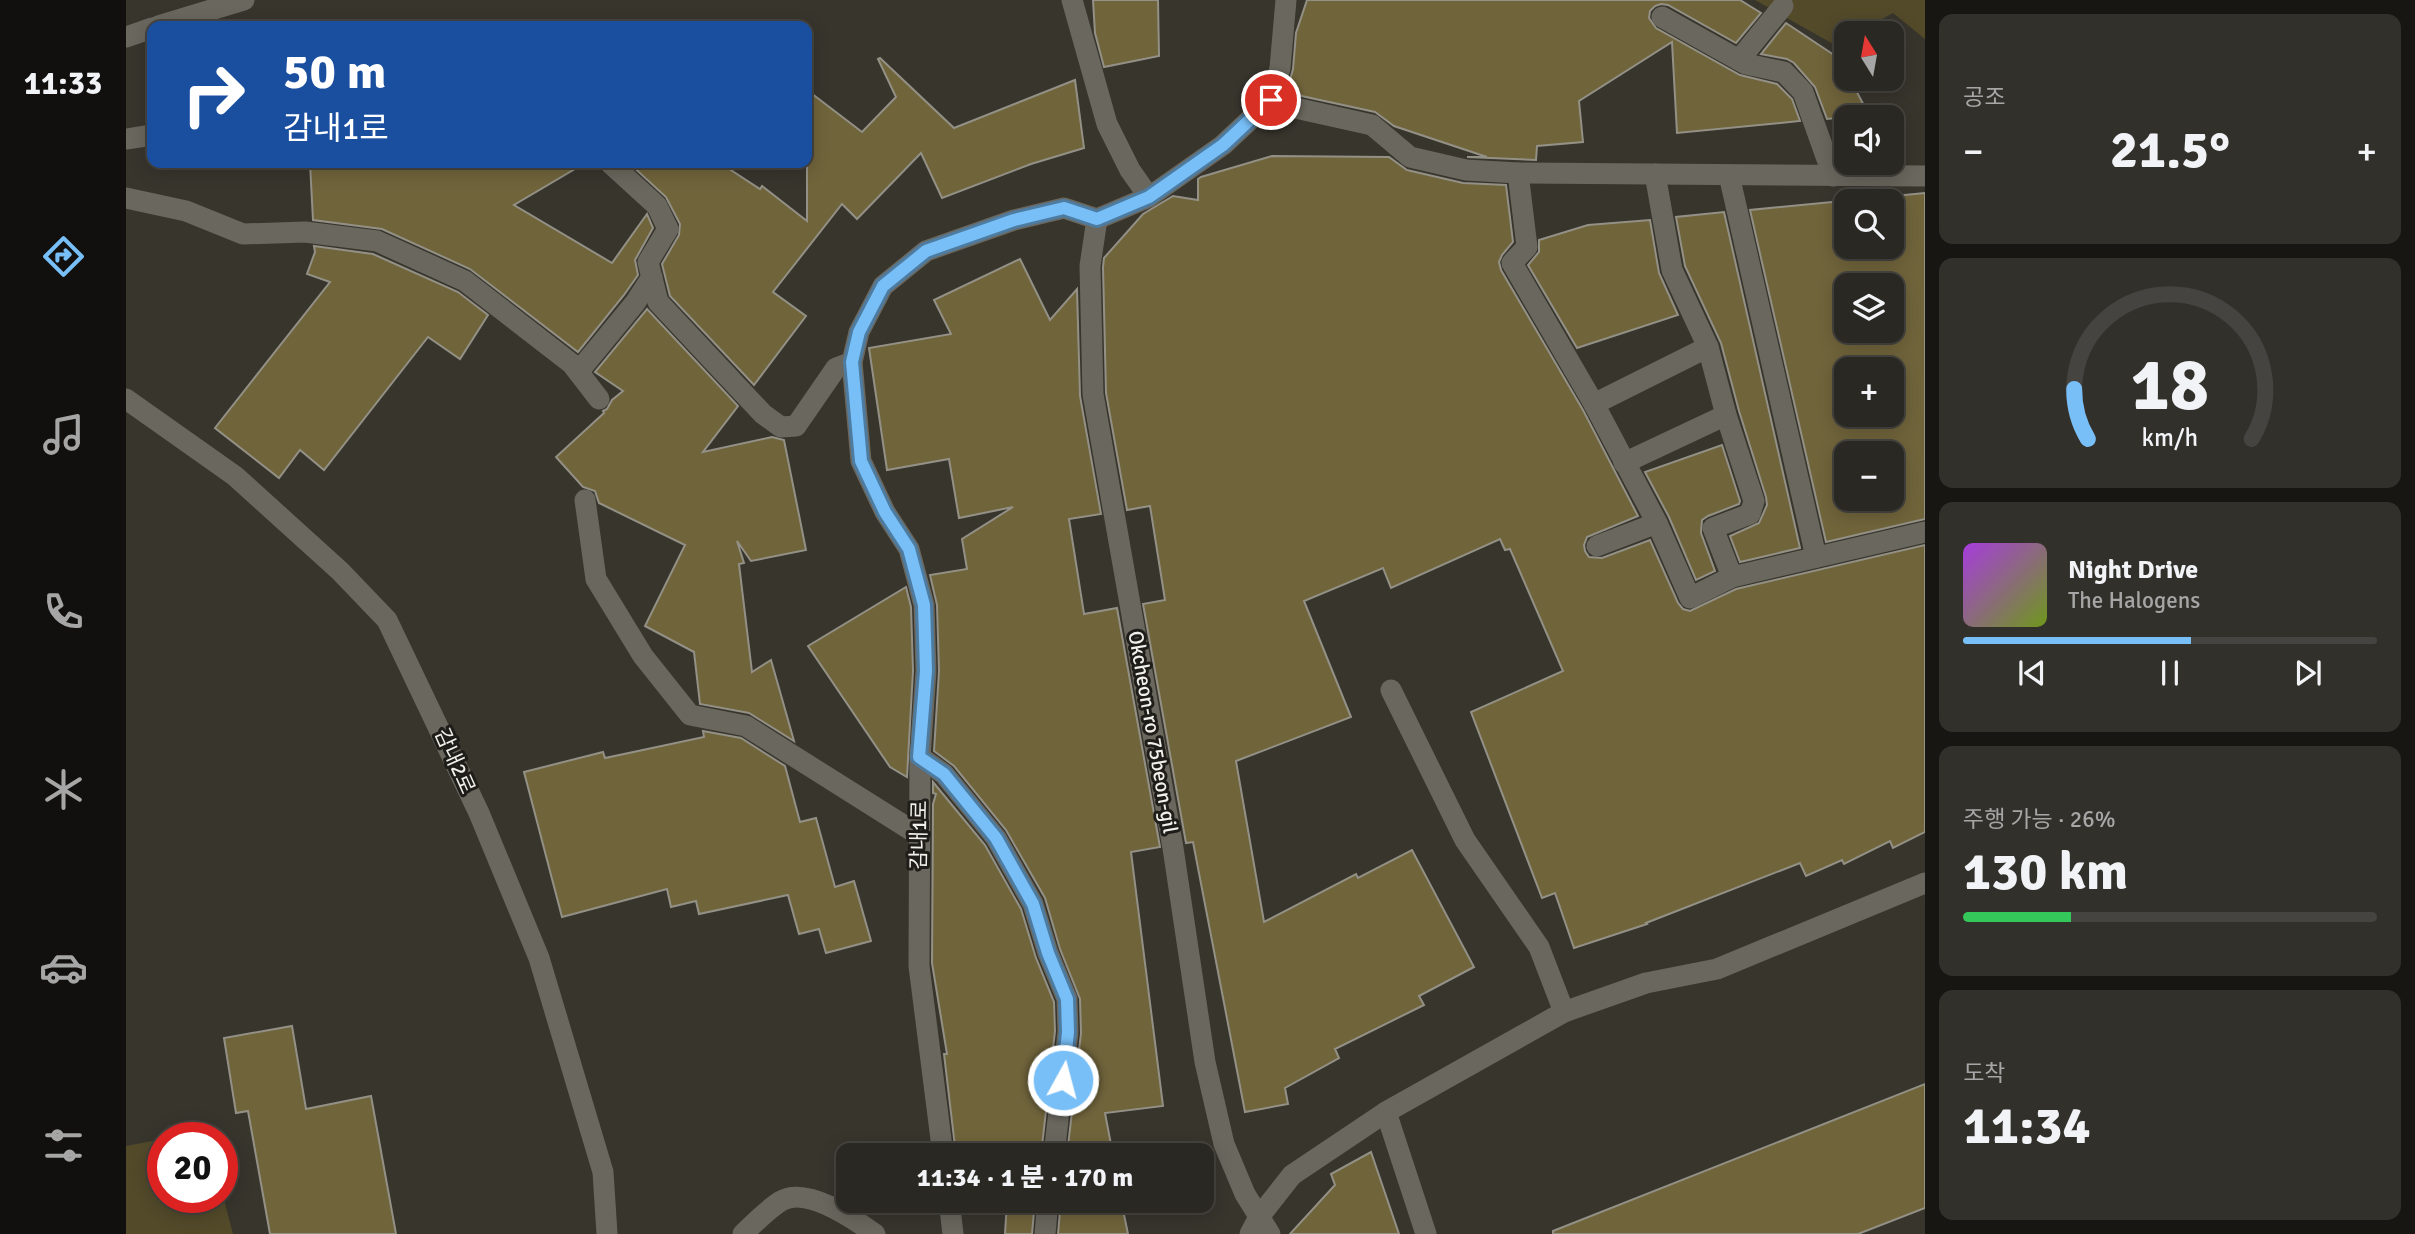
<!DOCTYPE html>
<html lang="ko">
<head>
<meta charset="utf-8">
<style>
  body { margin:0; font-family:Signika,"Noto Sans KR",sans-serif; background:#32302a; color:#f1f3f6; height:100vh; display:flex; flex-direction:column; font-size:26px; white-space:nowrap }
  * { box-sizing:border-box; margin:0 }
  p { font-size:23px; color:#a5a6a5 }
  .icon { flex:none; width:38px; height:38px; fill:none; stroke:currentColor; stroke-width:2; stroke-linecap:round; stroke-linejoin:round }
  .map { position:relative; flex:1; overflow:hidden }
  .details { display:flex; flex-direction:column; gap:14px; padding:14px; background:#171613; width:490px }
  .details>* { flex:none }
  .guide { position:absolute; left:21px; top:21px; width:665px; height:147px; border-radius:14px; box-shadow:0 4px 18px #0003,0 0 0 2px #464440; background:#1a4fa0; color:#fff; overflow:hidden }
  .needle { width:46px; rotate:349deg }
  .buttons { position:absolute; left:1708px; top:21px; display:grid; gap:14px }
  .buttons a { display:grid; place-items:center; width:70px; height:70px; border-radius:14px; background:#2a2822; box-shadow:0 4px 18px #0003,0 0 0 2px #464440; font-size:35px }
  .speed { position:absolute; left:21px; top:1122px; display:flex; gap:14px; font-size:35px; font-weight:700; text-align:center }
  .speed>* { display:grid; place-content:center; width:91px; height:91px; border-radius:50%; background:#2a2822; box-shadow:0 4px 18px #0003,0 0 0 2px #464440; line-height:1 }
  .speed .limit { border:10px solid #d22; background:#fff; color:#111 }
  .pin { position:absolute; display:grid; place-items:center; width:60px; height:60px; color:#fff; margin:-30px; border:4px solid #fff; border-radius:50%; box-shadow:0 2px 7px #0007 }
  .me { position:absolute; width:77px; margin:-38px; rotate:7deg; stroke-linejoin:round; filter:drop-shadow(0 0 5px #0008) }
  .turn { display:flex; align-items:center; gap:24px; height:147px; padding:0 21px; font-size:32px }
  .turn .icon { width:91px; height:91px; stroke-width:2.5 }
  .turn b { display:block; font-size:49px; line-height:60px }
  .big { font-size:52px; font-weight:800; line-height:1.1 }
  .details .card { flex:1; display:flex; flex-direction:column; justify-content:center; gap:10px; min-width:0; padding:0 24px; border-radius:14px; background:#32302a }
  .details .dial { align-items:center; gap:0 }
  .dial svg { height:182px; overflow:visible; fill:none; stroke:#464440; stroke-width:7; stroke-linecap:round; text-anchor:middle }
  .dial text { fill:#f1f3f6; stroke:none }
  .song { display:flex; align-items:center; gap:21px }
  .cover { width:84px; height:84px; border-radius:10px; background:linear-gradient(135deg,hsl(280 70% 55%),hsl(80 70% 35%)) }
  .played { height:7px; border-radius:4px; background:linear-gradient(90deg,#78bff7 55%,#464440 55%) }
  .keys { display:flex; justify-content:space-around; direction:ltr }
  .heat { display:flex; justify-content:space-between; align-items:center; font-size:38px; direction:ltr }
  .charge { height:10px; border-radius:5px; background:linear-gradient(90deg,#34c759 26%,#464440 0) }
  .trip { position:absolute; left:710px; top:1143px; width:378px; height:70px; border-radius:14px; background:#2a2822; box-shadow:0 4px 18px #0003,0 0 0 2px #464440; font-weight:800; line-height:70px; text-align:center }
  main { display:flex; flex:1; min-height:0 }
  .tabs { display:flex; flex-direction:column; width:126px; justify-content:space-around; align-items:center; background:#11100e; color:#a5a6a5 }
  .tabs .icon { width:49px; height:49px }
  .tabs .current { color:#78bff7 }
  .tabs b { font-size:32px; color:#f1f3f6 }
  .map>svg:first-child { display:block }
  .green { fill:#534a2a }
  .building { fill:#70643b; stroke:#939086; stroke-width:2; fill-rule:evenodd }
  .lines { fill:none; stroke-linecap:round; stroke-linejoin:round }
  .lane { stroke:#6a675e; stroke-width:21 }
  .street { stroke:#6a675e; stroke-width:21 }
  .route-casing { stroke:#4e7ca1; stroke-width:18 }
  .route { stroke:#78bff7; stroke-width:12 }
  .labels { text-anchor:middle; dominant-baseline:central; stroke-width:6; stroke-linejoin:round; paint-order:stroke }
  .street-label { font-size:21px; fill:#f1f0ea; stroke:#1e1d19 }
</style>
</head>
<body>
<main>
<nav class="tabs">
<b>11:33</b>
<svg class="icon current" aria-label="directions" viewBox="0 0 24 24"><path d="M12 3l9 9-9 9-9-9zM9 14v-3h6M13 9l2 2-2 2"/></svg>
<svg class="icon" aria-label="music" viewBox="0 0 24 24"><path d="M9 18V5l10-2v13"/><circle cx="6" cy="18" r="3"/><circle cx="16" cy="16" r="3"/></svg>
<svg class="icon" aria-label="phone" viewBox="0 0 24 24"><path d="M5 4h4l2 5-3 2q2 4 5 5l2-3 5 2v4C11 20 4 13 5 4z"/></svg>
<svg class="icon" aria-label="climate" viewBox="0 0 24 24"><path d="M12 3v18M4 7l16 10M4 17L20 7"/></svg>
<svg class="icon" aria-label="car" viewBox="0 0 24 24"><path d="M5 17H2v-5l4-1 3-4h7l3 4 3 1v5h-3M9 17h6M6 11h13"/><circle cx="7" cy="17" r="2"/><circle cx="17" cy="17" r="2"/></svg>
<svg class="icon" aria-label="filters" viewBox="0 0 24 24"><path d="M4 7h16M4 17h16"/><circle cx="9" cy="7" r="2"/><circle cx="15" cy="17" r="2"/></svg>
</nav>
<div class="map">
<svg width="1799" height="1234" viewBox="0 0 1799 1234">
  <rect width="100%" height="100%" fill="#38352d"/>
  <g class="green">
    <polygon points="1629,0 1799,0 1799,39 1767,13 1731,33 1720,33 1720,39 1709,45"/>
    <polygon points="37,1139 37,1197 96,1197 96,1192 107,1234 0,1234 0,1146"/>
  </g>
  <g class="building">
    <polygon points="967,0 1032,0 1033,56 978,67 969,33"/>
    <polygon points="1181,0 1614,0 1635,13 1610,43 1542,5 1535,4 1529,6 1524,11 1523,18 1530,28 1614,75 1651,84 1666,99 1674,121 1551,133 1546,42 1453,101 1457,142 1411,146 1410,160 1341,157 1361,157 1268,126 1249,112 1171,95 1162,87 1167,69 1170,33"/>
    <polygon points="1660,23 1720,63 1720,79 1724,79 1743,115 1701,119 1689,87 1668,63 1661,59 1635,54"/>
    <polygon points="754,58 828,128 949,80 958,148 905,164 816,198 795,153 731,219 716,204 647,292 680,316 628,385 544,296 536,264 553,235 554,224 540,197 503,163 594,163 634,189 636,186 681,221 681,90 736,132 770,97 752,59"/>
    <polygon points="1146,156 1263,157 1281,170 1337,183 1380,185 1387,242 1376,255 1373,262 1375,270 1457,410 1512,516 1461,537 1458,545 1459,551 1463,557 1476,558 1524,540 1552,603 1557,609 1564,611 1610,589 1799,545 1799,832 1767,848 1764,841 1718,864 1716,860 1680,876 1674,863 1520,923 1521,924 1448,948 1429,893 1416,898 1345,712 1437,671 1384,549 1379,550 1374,539 1265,588 1257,568 1178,601 1225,717 1110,761 1138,922 1230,874 1232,878 1286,850 1348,967 1293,996 1298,1005 1209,1049 1213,1058 1159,1088 1162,1104 1119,1112 1067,842 1060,843 1017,604 1039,600 1024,506 1001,510 980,393 977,267 978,258 1017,214 1047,196 1072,200 1072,179 1075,177"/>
    <polygon points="184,163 459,163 388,205 486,263 521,214 527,228 509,260 512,275 498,295 452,352 344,269 256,229 187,220"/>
    <path d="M1799,193v326l-99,23 -76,-332zM1720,201h46v46h-46zM1720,285h46v46h-46zM1720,369h46v46h-46zM1720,453h46v46h-46z"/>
    <polygon points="1598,212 1674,548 1614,562 1604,536 1633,523 1641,505 1640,497 1613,411 1595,343 1559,266 1550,217"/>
    <polygon points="1524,220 1533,273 1552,315 1451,348 1402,265 1413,252 1413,240 1462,225"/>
    <polygon points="188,246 247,254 332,292 362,315 334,359 302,337 198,470 174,450 153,478 89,428 204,282 181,274 189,252"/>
    <polygon points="894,259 924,320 951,289 954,396 975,514 943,519 958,614 991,608 1034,847 1005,852 1037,1106 979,1113 987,1155 941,1155 955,1033 954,999 934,949 919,898 880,830 828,766 808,751 813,671 811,605 804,575 841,569 836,539 887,507 833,518 823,459 761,470 743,348 825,334 808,300"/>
    <polygon points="521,309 612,406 577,452 646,437 658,440 680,550 625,561 611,541 618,563 613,564 626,672 645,660 668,741 623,713 574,704 568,652 519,626 559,545 473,503 469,491 457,487 430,457 478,413 477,411 481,409 486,400 497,391 469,372"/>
    <polygon points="1596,445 1614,501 1613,504 1582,516 1576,520 1575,533 1589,571 1570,580 1543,517 1519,472"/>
    <polygon points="780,587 785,607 787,671 781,777 764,767 682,646"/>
    <polygon points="577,731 615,738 659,766 674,822 690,818 709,887 728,881 745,941 700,953 693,929 673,934 662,895 573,914 570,901 545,907 541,889 436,917 398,772 477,752 479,758 578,737"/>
    <polygon points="807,782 859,845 895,909 910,958 928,1002 929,1031 915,1155 830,1155 818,1054 821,1054 806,963 807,804 810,794 807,793"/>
    <polygon points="166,1026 180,1109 245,1096 270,1234 144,1234 122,1111 110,1113 98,1038"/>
    <polygon points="1799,1084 1799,1208 1732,1234 1427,1234 1427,1231"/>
    <polygon points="1245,1152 1273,1234 1164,1234 1209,1185 1205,1174"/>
    <polygon points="909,1200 906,1234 879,1234 881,1201 878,1200"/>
    <polygon points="935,1200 995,1200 1002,1234 932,1234"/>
  </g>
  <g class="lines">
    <g class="lane">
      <polyline points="946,0 981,124 1004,170 1023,197"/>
      <polyline points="1536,17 1620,64 1658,72 1677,92 1707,176"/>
      <polyline points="32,26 118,0"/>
      <polyline points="0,37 26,28"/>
      <polyline points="1613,60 1657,6"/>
      <polyline points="1148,91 1165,107 1246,125 1284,157 1340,170 1392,173 1799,176"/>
      <polyline points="0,139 26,135"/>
      <polyline points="484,163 531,206 542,229 522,262 532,302 637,414 655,427 670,426 710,368 726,362"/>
      <polyline points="1392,173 1401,247 1386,263 1468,404 1531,523 1471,546"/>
      <polyline points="1529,174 1546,270 1582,347 1600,415 1628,501 1624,514 1587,528 1606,577"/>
      <polyline points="1603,175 1690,557"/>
      <polyline points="0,198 60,211 117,234 179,232 251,241 339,281 446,364 473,399"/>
      <polyline points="453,371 509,303 526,277"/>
      <polyline points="1468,404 1582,347"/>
      <polyline points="1498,463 1600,415"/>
      <polyline points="1531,523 1564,598 1606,577 1799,532"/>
      <polyline points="1265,690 1339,840 1413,947 1438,1012"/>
      <polyline points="794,757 818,774 870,838 907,904 922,953 941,999 942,1032 928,1155"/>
      <polyline points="1260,1112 1300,1234"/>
      <path d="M617,1234c11,-11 25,-25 38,-33 26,-15 73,18 94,33"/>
      <polyline points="919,1234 922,1200"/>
      <polyline points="1124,1234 1133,1217 1166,1175 1260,1112 1438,1012 1520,983 1591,969 1799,883"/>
    </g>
    <g class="street">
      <polyline points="971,219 964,266 967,394 1047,848 1079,1062 1098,1144 1119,1194 1144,1234"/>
      <polyline points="0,399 109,476 214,571 261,620 353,813 413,958 477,1172 481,1234"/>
      <polyline points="459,500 470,579 517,656 564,715 620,726 793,835"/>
      <polyline points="817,1155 793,966 794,757 800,671 798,605 783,549 759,512 735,461 726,362 733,332 757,286 800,251 888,220 938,208 971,219 1023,197 1097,145 1145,100 1154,68 1160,0"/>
      <polyline points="823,1200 827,1234"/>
    </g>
  </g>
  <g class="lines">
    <defs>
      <polyline id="route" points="937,1080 942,1032 941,999 922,953 907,904 870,838 818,774 793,757 800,671 798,605 783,549 759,512 735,461 726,362 733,332 757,286 800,251 888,220 938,208 971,219 1023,197 1097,145 1145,100"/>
    </defs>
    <use href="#route" class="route-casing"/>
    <use href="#route" class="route"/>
  </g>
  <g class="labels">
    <g class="street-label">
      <text transform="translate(1027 732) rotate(80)">Okcheon-ro 75beon-gil</text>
      <text transform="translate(329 761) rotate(66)">감내2로</text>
      <text transform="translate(793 835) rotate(-89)">감내1로</text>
    </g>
  </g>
</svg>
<div class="buttons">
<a><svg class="needle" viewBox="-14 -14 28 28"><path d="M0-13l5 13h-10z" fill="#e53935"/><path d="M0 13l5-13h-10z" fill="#a5a6a5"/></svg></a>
<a><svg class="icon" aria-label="sound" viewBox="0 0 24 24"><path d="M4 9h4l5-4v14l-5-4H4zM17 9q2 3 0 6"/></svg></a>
<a><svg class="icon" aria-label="search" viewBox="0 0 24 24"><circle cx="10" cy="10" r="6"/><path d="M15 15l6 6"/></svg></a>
<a><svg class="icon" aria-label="layers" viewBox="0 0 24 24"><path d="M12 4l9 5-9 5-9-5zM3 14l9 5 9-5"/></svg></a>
<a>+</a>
<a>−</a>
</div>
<div class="speed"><div class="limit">20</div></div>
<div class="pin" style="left:1145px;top:100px;background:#d93025"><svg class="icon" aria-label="arrive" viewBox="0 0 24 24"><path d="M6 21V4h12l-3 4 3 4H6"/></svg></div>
<svg class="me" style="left:937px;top:1080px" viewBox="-20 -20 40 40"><circle r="17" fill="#78bff7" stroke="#fff" stroke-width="3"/><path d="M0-11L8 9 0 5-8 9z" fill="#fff"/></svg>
<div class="trip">11:34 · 1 분 · 170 m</div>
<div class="guide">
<div class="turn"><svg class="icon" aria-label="right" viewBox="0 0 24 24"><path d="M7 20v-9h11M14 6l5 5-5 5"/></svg><div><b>50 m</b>감내1로</div></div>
</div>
</div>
<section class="details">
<div class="card"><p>공조</p>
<div class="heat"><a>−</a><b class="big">21.5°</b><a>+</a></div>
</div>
<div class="card dial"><svg viewBox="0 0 100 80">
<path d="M14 69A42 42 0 1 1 86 69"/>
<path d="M14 69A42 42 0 0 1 8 47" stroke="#78bff7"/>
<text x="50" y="56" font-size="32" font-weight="700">18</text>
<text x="50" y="72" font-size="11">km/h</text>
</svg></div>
<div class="card">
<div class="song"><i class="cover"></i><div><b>Night Drive</b><p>The Halogens</p></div></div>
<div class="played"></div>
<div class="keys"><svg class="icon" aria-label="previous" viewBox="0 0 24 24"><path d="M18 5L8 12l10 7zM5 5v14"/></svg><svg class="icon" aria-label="pause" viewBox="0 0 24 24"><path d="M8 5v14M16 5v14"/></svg><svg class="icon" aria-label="next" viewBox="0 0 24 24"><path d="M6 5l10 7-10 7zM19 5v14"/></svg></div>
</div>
<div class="card"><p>주행 가능 · 26%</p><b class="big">130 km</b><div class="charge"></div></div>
<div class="card"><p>도착</p><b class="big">11:34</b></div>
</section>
</main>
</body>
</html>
